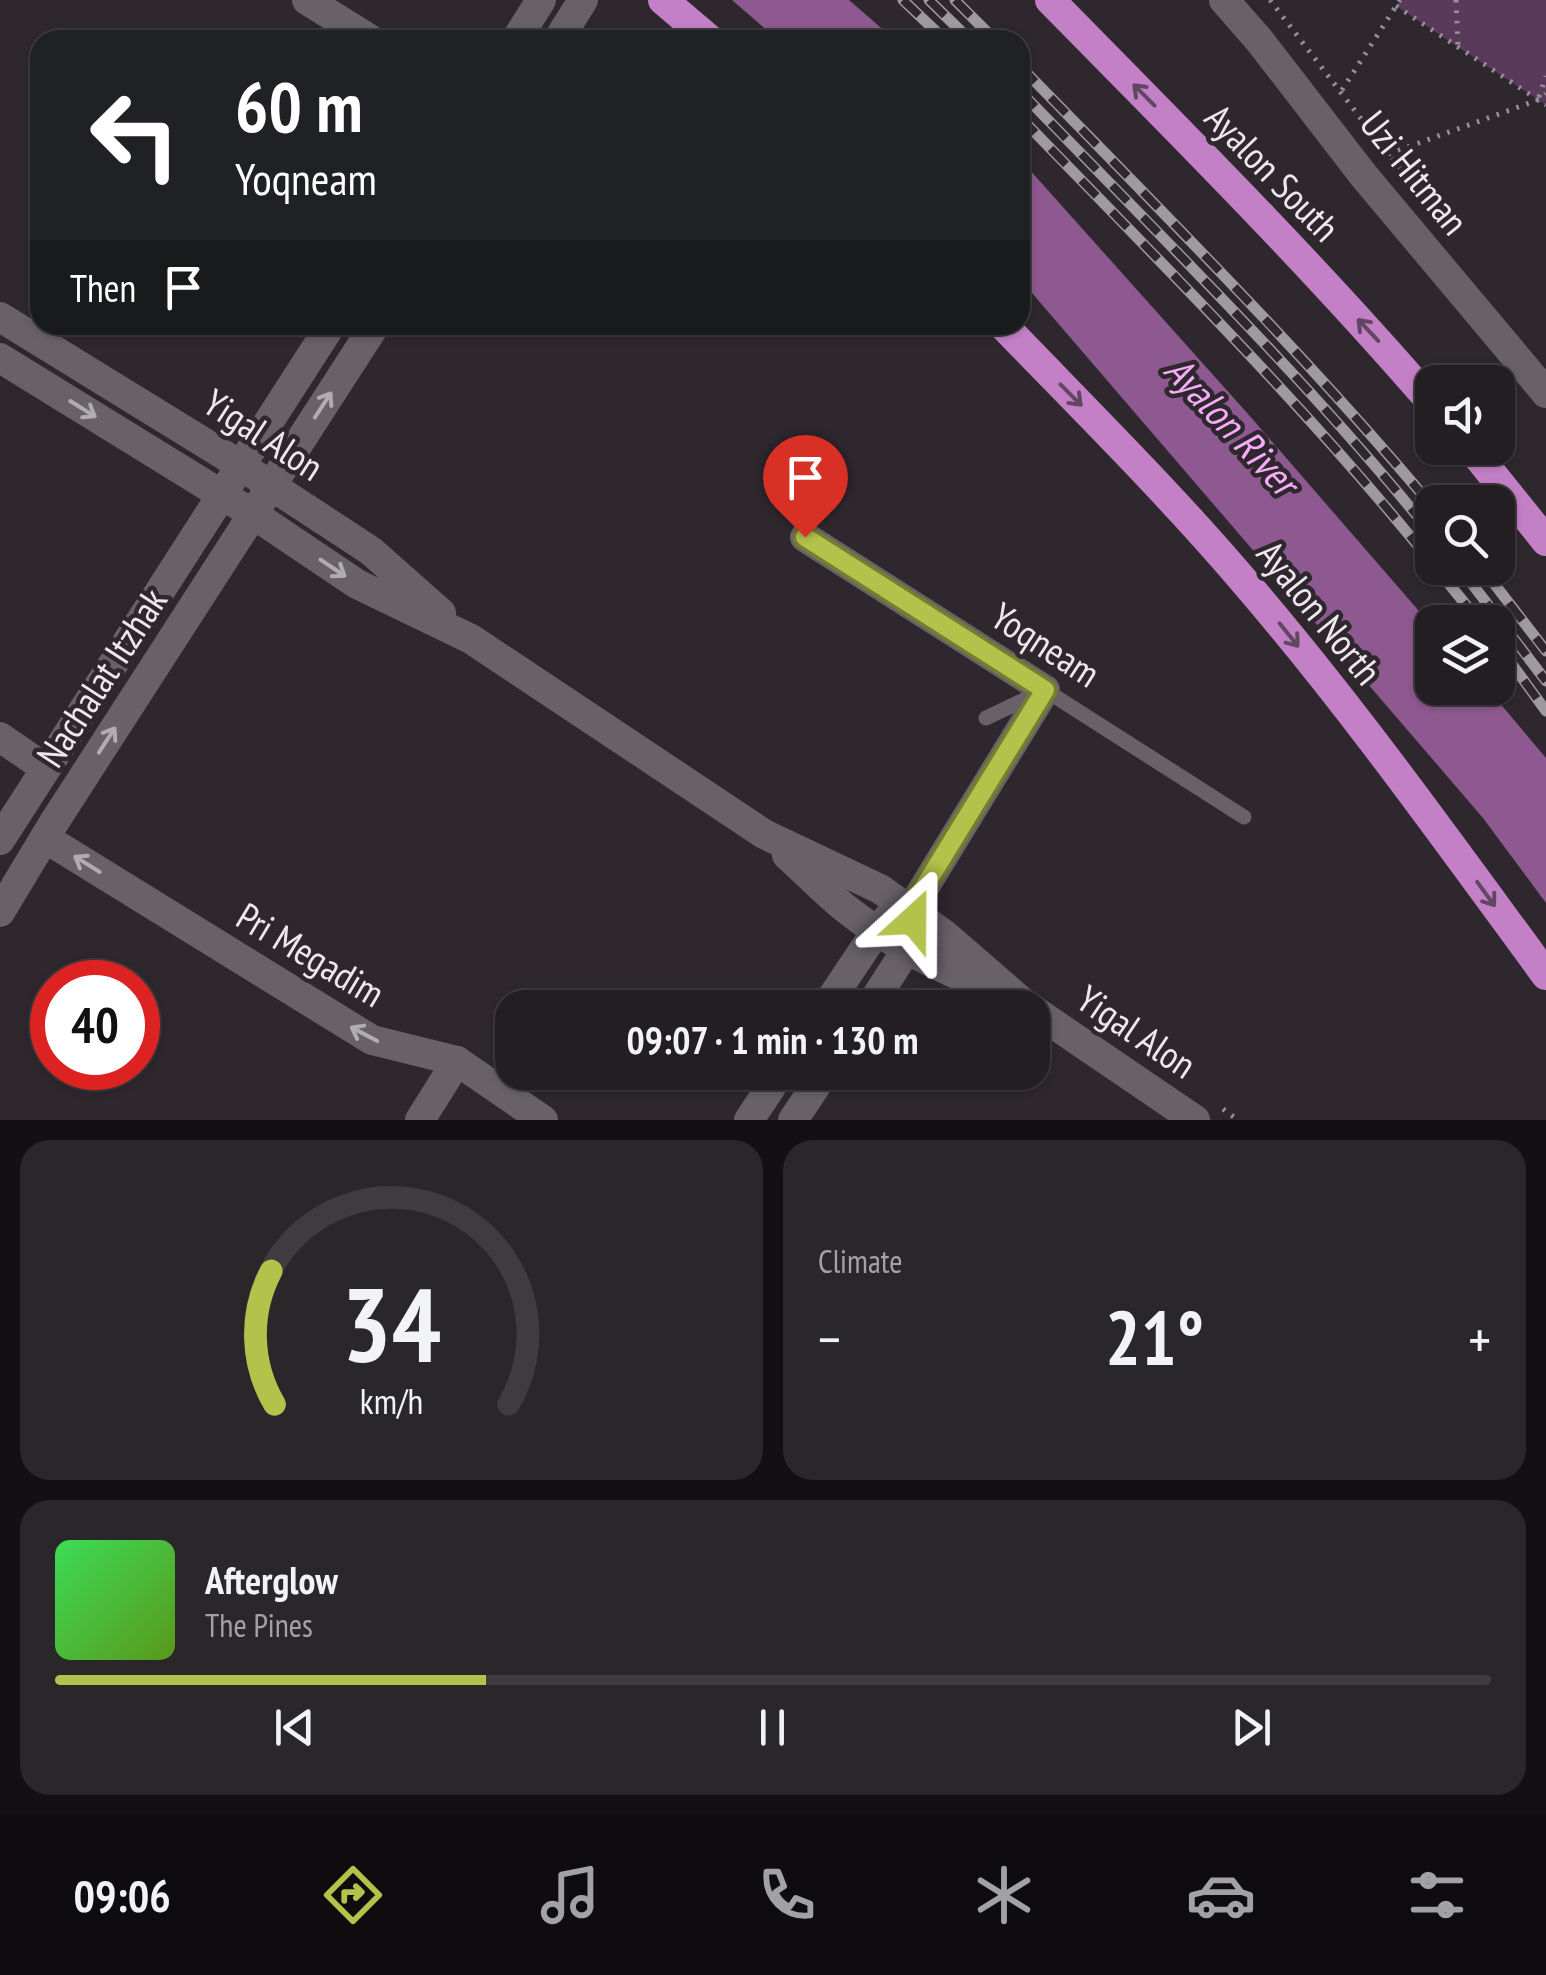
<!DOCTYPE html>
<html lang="en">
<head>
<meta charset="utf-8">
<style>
  body { margin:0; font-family:"PT Sans Narrow",sans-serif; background:#2a272a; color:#f1f3f6; height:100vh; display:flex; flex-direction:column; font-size:38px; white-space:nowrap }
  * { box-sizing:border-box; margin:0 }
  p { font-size:32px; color:#a2a2a5 }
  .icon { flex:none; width:55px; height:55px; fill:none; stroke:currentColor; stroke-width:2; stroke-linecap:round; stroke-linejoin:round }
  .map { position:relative; height:1120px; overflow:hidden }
  .side { display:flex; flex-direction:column; gap:20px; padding:20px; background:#131013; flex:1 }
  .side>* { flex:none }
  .banner { position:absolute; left:30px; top:30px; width:1000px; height:305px; border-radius:30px; box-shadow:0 2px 8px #0004,0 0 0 2px #3f3c40; background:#202124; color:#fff; overflow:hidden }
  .buttons { position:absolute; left:1415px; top:365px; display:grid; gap:20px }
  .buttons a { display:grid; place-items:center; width:100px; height:100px; border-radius:20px; background:#221e22; box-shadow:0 2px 8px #0004,0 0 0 2px #3f3c40; font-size:50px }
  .speed { position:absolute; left:30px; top:960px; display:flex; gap:20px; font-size:50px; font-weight:700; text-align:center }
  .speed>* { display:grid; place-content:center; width:130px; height:130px; border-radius:50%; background:#221e22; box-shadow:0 2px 8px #0004,0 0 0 2px #3f3c40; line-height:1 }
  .speed .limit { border:15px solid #d22; background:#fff; color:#111 }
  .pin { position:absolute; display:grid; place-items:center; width:85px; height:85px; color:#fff; margin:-102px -42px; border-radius:50% 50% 50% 0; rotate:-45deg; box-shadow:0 0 10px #0007 }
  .pin .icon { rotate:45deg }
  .me { position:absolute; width:110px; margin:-55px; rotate:24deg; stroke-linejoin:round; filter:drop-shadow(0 0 8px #0008) }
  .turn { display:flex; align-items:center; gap:35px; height:210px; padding:0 40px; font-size:45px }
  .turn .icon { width:130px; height:130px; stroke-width:2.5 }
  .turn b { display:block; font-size:70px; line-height:85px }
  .then { display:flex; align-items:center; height:95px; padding:0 40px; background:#0003; gap:20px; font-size:38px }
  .big { font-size:75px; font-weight:600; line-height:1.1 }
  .side .tile { flex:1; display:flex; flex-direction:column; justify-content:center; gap:15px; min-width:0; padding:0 35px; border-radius:30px; background:#2a272a }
  .side .dial { align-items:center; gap:0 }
  .dial svg { height:260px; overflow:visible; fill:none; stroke:#3f3c40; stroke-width:7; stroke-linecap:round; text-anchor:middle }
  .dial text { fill:#f1f3f6; stroke:none }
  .song { display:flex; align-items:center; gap:30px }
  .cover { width:120px; height:120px; border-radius:15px; background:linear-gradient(135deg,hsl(130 70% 55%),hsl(90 70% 35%)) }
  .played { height:10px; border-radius:5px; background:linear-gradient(90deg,#b3c24b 30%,#3f3c40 30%) }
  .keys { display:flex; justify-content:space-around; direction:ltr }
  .heat { display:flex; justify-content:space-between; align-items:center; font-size:55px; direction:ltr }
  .side .tiles { flex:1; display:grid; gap:20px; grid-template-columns:1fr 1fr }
  .tile:last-child { grid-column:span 2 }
  .trip { position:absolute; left:495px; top:990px; width:555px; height:100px; border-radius:30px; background:#221e22; box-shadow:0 2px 8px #0004,0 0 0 2px #3f3c40; font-weight:600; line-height:100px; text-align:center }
  .tabs { display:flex; height:160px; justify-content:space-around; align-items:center; background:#0e0c0e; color:#a2a2a5 }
  .tabs .icon { width:70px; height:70px }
  .tabs .selected { color:#b3c24b }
  .tabs b { font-size:45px; color:#f1f3f6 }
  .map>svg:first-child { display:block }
  .green { fill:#5a3a5b }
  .water { fill:#8e5990 }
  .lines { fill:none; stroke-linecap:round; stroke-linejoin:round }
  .path { stroke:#969196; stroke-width:5; stroke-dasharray:2.5 8; stroke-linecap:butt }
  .service { stroke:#686268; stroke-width:15 }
  .minor { stroke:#686268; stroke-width:30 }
  .tertiary { stroke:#686268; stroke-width:30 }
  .motorway { stroke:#c480c6; stroke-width:30 }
  .rail-casing { stroke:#9f9a9f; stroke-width:11 }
  .rail { stroke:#2e282e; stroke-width:8; stroke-dasharray:22; stroke-linecap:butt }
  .oneway { stroke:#624763 }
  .oneway2 { stroke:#b1acb1 }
  .route-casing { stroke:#747e31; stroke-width:25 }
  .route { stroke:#b3c24b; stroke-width:18 }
  .labels { text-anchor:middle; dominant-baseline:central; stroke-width:9; stroke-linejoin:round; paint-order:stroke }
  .street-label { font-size:38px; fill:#ece8ec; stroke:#2e282e }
  .water-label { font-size:40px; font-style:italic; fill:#f7abf9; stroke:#2e282e }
</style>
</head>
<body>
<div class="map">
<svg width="1546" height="1120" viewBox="0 0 1546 1120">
  <rect width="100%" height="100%" fill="#2e282e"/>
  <polygon class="green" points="1400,0 1546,0 1546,105 1396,6"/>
  <g class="water">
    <polygon points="732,0 849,0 895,40 778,40"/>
    <polygon points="1020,159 1248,414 1432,626 1432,688 1487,688 1546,758 1546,903 1483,818 1020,279"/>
  </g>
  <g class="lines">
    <g class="path">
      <polyline points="1270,0 1385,150 1435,210"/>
      <polyline points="1456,0 1458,47"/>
      <polyline points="1396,6 1546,105"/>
      <polyline points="1342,90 1400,0"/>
      <polyline points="1539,97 1546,76"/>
      <polyline points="1388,154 1538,100 1546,94"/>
      <polyline points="1223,1109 1238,1120"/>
    </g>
    <polyline class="service" points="986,718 1045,690 1244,817"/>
    <g class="minor">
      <polyline points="307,0 371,40"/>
      <polyline points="1224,0 1259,40 1364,176 1546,393"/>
      <polyline points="805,537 1045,690 911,909"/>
      <polyline points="0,737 45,768"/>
      <polyline points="45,838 372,1040 457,1061 543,1120"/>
      <polyline points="420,1120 457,1061"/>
    </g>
    <g class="tertiary">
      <polyline points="516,40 541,0"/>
      <polyline points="558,40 583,0"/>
      <polyline points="0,317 229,458 371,551 441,613"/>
      <polyline points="0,358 253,514 357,584 471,639 764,834 880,889 945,935 1029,1008"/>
      <polyline points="0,840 331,325"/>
      <path d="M787,855c19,17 38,37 58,53 46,37 99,62 152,84"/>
      <polyline points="0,912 53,824 375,325"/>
      <polyline points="825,1008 877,930 889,917"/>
      <polyline points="869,1008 907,949 913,932"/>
      <polyline points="1032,1009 1195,1120"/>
      <polyline points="749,1120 781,1072"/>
      <polyline points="793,1120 825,1072"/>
    </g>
    <g class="motorway">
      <polyline points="663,0 710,40"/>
      <path d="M1050,0c130,132 261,263 382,403"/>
      <path d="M1003,325c79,82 160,162 234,248 111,128 209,266 309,402"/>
      <polyline points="1471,448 1546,541"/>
    </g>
    <defs>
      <g id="rail">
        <polyline points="903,0 945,40"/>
        <polyline points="929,0 970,40"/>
        <polyline points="955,0 995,40"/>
        <path d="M1020,66c140,144 283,286 412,440"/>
        <path d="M1020,91c140,145 285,286 412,443"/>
        <path d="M1020,117c141,146 285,288 412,446"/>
        <polyline points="1436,568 1480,622"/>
        <polyline points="1460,568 1546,681"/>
        <polyline points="1482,568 1546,651"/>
        <polyline points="1498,645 1546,711"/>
      </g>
    </defs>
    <use href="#rail" class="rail-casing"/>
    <use href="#rail" class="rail"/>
  </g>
  <defs><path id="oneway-shaft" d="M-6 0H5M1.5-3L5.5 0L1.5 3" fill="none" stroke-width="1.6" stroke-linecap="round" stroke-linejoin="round" transform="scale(2.5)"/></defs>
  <g class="oneway">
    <use href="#oneway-shaft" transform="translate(1144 95) rotate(-135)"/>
    <use href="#oneway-shaft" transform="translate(1368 330) rotate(-133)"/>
    <use href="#oneway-shaft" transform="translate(1071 395) rotate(45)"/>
    <use href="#oneway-shaft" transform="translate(1289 635) rotate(51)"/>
    <use href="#oneway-shaft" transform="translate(1486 894) rotate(54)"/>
  </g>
  <g class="oneway2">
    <use href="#oneway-shaft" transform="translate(323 405) rotate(-57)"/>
    <use href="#oneway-shaft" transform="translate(83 409) rotate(32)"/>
    <use href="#oneway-shaft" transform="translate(333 568) rotate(34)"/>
    <use href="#oneway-shaft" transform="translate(107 740) rotate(-57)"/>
    <use href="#oneway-shaft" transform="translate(87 864) rotate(-148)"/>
    <use href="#oneway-shaft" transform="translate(364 1034) rotate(-152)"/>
  </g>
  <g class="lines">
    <defs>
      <polyline id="route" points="805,537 1045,690 910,910 913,920"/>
    </defs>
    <use href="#route" class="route-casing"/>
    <use href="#route" class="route"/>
  </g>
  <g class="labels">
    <g class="street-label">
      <text transform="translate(1273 172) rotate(46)">Ayalon South</text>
      <text transform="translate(1415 172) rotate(51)">Uzi Hitman</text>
      <text transform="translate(264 434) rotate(33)">Yigal Alon</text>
      <text transform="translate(1320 612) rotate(51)">Ayalon North</text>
      <text transform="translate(1046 644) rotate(33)">Yoqneam</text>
      <text transform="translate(101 677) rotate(-57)">Nachalat Itzhak</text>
      <text transform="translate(311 954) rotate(31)">Pri Megadim</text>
      <text transform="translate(1137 1031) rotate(34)">Yigal Alon</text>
    </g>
    <g class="water-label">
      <text transform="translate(1232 425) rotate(47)">Ayalon River</text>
    </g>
  </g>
</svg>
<div class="buttons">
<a><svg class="icon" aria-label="sound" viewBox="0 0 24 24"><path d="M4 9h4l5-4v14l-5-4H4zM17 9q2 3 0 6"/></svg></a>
<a><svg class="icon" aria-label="search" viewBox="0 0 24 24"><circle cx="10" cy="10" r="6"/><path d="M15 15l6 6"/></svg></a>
<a><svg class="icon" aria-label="layers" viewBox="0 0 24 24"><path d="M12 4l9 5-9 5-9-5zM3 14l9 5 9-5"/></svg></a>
</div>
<div class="speed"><div class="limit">40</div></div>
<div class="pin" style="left:805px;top:537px;background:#d93025"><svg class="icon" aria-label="arrive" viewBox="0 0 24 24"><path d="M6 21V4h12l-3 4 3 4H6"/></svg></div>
<svg class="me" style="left:913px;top:920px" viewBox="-20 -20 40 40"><path d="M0-17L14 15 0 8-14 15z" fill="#b3c24b" stroke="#fff" stroke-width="4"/></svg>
<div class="trip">09:07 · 1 min · 130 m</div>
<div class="banner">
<div class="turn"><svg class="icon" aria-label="left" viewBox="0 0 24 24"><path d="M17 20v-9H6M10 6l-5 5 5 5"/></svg><div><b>60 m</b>Yoqneam</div></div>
<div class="then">Then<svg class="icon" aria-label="arrive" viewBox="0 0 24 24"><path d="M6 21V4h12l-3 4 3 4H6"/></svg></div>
</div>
</div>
<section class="side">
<div class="tiles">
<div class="tile dial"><svg viewBox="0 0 100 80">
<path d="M14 69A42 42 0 1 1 86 69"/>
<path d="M14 69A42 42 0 0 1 13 28" stroke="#b3c24b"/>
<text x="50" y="56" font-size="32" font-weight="700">34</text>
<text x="50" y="72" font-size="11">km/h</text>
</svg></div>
<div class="tile"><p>Climate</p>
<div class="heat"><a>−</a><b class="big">21°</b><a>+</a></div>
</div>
<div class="tile">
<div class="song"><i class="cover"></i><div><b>Afterglow</b><p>The Pines</p></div></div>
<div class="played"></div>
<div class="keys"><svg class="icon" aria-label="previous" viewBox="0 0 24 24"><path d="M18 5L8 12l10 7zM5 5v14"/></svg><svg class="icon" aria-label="pause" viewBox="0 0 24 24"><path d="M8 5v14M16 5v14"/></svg><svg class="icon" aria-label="next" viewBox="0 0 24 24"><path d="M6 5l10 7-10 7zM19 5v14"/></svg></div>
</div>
</div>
</section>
<nav class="tabs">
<b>09:06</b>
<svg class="icon selected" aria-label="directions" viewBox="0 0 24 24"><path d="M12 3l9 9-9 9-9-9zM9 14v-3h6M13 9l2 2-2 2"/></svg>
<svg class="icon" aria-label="music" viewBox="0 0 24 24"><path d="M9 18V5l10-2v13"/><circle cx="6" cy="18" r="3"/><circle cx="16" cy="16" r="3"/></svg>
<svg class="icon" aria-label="phone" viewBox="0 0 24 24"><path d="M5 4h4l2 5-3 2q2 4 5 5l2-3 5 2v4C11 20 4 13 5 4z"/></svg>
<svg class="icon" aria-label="climate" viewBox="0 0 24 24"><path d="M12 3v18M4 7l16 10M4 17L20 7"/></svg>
<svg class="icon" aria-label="car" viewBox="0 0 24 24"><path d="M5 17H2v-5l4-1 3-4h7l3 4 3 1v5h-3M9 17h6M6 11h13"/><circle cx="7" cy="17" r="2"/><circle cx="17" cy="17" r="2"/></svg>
<svg class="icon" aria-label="filters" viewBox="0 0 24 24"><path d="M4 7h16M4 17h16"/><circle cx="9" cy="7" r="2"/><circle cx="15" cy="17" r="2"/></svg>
</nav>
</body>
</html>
